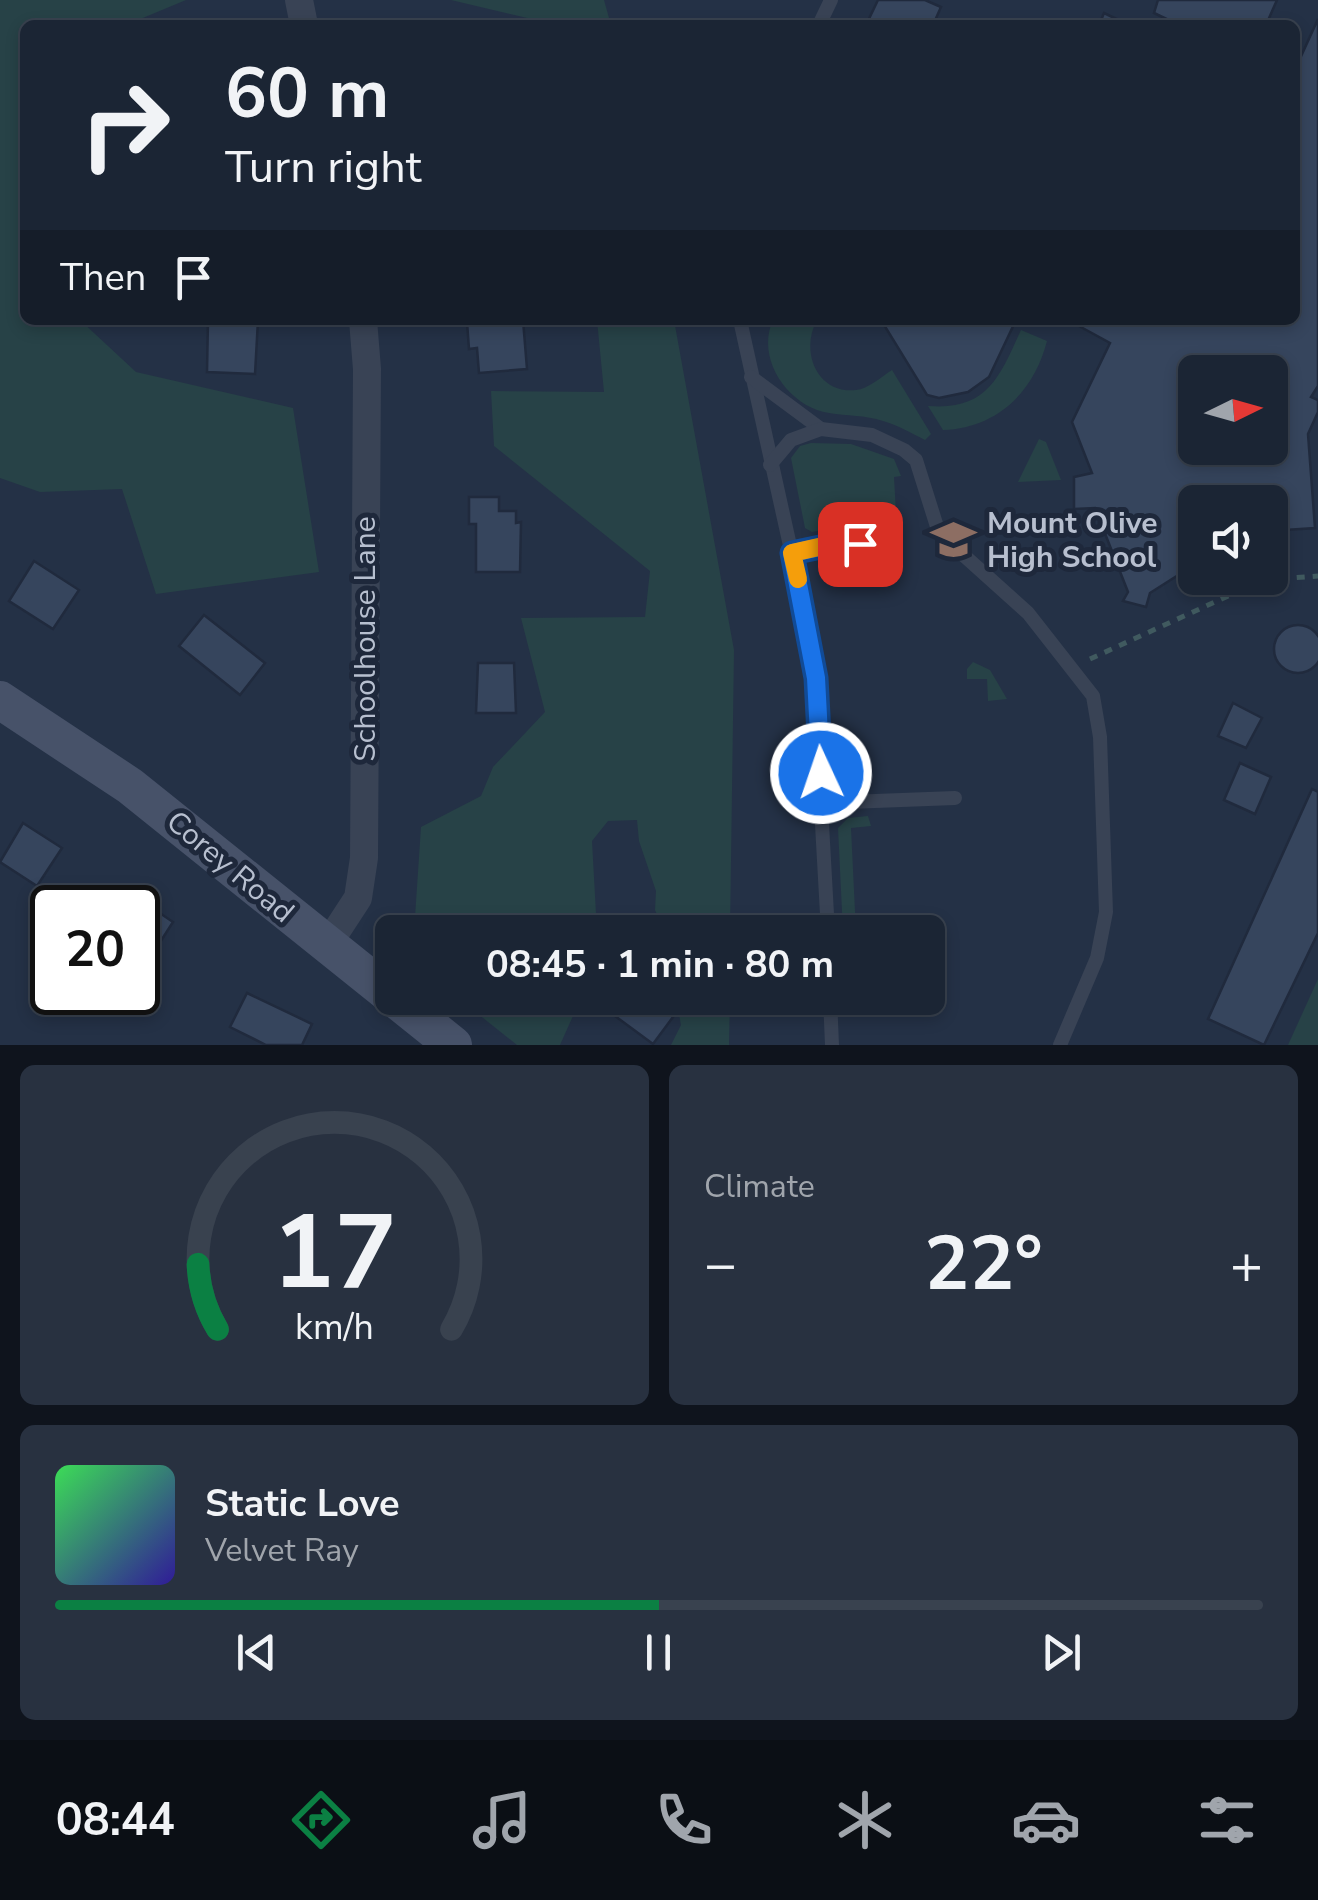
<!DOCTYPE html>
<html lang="en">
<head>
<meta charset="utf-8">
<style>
  body { margin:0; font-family:"Nunito Sans",sans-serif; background:#283140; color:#f1f3f6; height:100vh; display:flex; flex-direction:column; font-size:38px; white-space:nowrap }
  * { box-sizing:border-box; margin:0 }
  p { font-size:32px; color:#a0a5ac }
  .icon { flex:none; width:55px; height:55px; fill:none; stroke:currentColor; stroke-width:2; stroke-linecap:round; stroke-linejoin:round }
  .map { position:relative; height:1045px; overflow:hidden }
  .drawer { display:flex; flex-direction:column; gap:20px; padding:20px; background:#0f141d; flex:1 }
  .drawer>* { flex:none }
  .hud { position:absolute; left:20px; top:20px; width:1280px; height:305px; border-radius:15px; box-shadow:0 5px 15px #0003,0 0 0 2px #39424f; background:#1b2534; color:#f1f3f6; overflow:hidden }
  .needle { width:65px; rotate:85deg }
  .fabs { position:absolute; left:1178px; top:355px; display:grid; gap:20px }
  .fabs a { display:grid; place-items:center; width:110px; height:110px; border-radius:15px; background:#1b2534; box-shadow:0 5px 15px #0003,0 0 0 2px #39424f; font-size:50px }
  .speed { position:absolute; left:30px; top:885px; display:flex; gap:20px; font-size:50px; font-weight:700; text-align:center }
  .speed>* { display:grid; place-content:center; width:130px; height:130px; border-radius:50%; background:#1b2534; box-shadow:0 5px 15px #0003,0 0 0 2px #39424f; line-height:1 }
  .speed .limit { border:5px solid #111; border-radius:15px; background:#fff; color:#111 }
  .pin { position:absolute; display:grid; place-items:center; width:85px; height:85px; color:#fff; margin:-42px; border-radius:20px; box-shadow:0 5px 15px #0006 }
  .me { position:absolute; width:110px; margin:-55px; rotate:357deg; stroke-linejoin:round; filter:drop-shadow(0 0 8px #0008) }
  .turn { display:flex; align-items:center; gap:35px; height:210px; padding:0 40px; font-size:45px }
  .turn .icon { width:130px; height:130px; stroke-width:2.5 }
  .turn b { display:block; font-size:70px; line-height:85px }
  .then { display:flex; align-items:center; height:95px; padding:0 40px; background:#0003; gap:20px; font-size:38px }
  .big { font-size:75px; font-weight:700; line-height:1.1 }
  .drawer .tile { flex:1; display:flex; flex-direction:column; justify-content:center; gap:15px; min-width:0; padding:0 35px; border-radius:15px; background:#283140 }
  .drawer .dial { align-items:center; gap:0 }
  .dial svg { height:260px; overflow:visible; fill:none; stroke:#39424f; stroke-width:7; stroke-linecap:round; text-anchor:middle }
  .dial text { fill:#f1f3f6; stroke:none }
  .song { display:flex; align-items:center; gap:30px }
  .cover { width:120px; height:120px; border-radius:15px; background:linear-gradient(135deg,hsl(130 70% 55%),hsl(250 70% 35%)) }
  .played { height:10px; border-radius:5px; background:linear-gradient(90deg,#0b8043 50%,#39424f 50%) }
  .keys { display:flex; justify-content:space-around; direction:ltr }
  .heat { display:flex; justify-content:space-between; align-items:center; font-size:55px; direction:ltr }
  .drawer .tiles { flex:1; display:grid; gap:20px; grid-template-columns:1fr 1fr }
  .tile:last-child { grid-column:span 2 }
  .trip { position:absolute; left:375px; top:915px; width:570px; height:100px; border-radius:15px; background:#1b2534; box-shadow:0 5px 15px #0003,0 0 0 2px #39424f; font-weight:700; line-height:100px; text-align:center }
  .tabs { display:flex; height:160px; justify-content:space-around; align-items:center; background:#0b0f15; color:#a0a5ac }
  .tabs .icon { width:70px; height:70px }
  .tabs .current { color:#0b8043 }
  .tabs b { font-size:45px; color:#f1f3f6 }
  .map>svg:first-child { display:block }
  .green { fill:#274247 }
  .building { fill:#36455d; stroke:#202a3d; stroke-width:2.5; fill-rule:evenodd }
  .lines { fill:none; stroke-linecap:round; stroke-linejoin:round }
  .path { stroke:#405a5f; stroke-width:5; stroke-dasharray:8 8; stroke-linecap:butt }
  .lane { stroke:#394355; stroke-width:14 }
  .street { stroke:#394355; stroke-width:28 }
  .secondary { stroke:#475269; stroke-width:38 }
  .route-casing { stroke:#114b97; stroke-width:25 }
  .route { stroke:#1a73e8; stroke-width:18 }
  .slow { stroke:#f59e0b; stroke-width:18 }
  .labels { text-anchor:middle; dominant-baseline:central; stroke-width:10; stroke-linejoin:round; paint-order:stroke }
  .poi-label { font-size:30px; font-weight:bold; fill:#b7bfcf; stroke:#1e283b; text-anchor:start }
  .street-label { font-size:30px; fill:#b7bfcf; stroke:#1e283b }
</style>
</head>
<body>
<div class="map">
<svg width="1318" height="1045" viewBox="0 0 1318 1045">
  <rect width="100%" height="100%" fill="#243146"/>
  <g class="green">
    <polygon points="0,0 186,0 126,25 25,25 25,320 80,320 136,372 293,408 319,572 156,594 122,489 40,492 0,478"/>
    <polygon points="451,0 604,0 611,25 557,25"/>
    <polygon points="597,320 674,320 734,650 730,932 665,932 655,910 656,891 639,841 637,820 608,821 592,841 597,932 414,932 421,827 481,796 493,767 545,712 521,618 645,617 650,571 494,446 491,391 604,392"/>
    <path d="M773,320h44c-17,30 -1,74 39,70 12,-1 25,-13 36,-20l39,64 -6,6c-14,-7 -27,-15 -42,-19 -18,-6 -36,-5 -54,-8 -40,-6 -74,-54 -56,-93z"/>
    <path d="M1021,330l26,11c-13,51 -50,87 -104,89l-15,-24c60,5 72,-30 93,-76z"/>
    <polygon points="1039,439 1046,442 1061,480 1018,482"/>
    <polygon points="811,443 851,444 894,459 901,476 894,477 896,513 903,516 885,537 879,536 880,529 866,525 863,531 839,527 812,532 805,528 791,458 800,446"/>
    <polygon points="973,662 990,670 1007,699 988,701 987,679 967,679 967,669"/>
    <polygon points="868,816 871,826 851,828 856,932 843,932 838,828 848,818"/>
    <polygon points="1318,979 1318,1045 1288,1045"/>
    <polygon points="458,998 581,998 560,1045 517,1045"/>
    <polygon points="676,998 730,998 729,1045 671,1045 681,1025"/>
  </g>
  <g class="building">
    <polygon points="878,0 925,0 941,7 933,25 866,25"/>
    <polygon points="1158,0 1277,0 1266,25 1179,25 1154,13"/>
    <polygon points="1104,13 1129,25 1099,25"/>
    <path d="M1318,19v367l-7,11 7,3v12l-10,22 7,94 -45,3v-29h-75l1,82 -16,-10 -30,19 -4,14 -23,-6 5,-9 -33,-84 -21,1v-32l18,-4 -20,-51 38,-79 -42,-23h227v-258l3,1zM1195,372h75v76h-75z"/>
    <polygon points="208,320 258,320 255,374 207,372"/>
    <polygon points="523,320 527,369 479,373 477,348 469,349 467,322"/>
    <polygon points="881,320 1016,320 989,377 968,392 939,398 927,395"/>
    <polygon points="469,497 499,497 499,511 516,511 516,523 521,522 520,572 476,572 476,524 469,524"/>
    <polygon points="34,561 79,590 53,629 9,601"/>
    <polygon points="204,615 265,663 240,695 179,646"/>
    <circle cx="1298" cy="649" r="24"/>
    <polygon points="478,663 514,663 516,713 476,713"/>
    <polygon points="1233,703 1262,718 1246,748 1218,736"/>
    <polygon points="1240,763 1271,777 1255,814 1224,800"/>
    <polygon points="1312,789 1318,792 1318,933 1264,1045 1208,1019"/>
    <polygon points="23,823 62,848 37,886 0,862"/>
    <polygon points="126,890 173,922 150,958 138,950 138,908 114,908"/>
    <polygon points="247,993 312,1024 302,1045 266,1045 230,1027"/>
    <polygon points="599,998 646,998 673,1017 653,1044 596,1002"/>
  </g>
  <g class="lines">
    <polyline class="path" points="1090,659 1263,580 1318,576"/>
    <g class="lane">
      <polyline points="819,25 831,0"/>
      <polyline points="740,320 812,645 828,932"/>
      <polyline points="751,377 821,429"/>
      <polyline points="770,465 791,440 821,429 872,435 904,450 916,460 939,533 1028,613 1093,696 1100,737 1106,912 1097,958 1060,1045"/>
      <polyline points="792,553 849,542 891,560"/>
      <polyline points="822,803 955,798"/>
      <polyline points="830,998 832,1045"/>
    </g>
    <g class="street">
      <polyline points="299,0 304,25"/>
      <polyline points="326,947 358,898 364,858 367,369 363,320"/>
    </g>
    <polyline class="secondary" points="0,700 130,786 453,1045"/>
  </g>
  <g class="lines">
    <defs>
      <polyline id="route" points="821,773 816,678 792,553 844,542 860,544"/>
    </defs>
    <use href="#route" class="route-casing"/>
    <use href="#route" class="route"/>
    <polyline class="slow" points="798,579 792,553 823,546"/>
  </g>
  <defs>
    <symbol id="school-bare" viewBox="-9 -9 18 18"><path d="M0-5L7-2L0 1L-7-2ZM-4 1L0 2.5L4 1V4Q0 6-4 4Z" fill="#8d6e63" stroke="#1e283b" stroke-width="2.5" paint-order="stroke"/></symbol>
  </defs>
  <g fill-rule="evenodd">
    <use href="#school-bare" x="922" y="508" width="63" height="63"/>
  </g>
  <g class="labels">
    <g class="poi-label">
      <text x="987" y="523">Mount Olive<tspan x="987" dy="34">High School</tspan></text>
    </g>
    <g class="street-label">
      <text transform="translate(365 639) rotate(-90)">Schoolhouse Lane</text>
      <text transform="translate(230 867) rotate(40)">Corey Road</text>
    </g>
  </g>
</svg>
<div class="fabs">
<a><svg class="needle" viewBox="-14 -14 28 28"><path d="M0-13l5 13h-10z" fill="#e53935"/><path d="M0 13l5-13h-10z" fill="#a0a5ac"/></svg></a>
<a><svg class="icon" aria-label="sound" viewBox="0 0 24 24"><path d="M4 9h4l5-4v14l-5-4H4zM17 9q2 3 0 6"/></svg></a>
</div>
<div class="speed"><div class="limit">20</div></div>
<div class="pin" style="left:860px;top:544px;background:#d93025"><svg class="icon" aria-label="arrive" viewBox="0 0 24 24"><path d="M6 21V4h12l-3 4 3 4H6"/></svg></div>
<svg class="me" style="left:821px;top:773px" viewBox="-20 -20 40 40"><circle r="17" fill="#1a73e8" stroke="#fff" stroke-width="3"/><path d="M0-11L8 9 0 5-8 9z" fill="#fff"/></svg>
<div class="trip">08:45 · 1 min · 80 m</div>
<div class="hud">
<div class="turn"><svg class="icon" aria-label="right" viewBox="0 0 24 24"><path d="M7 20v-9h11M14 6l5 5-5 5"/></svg><div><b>60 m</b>Turn right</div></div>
<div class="then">Then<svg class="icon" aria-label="arrive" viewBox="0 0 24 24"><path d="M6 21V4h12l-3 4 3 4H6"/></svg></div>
</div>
</div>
<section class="drawer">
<div class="tiles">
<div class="tile dial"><svg viewBox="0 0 100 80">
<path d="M14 69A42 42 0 1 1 86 69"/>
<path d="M14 69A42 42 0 0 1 8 49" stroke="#0b8043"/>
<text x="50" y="56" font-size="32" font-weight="700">17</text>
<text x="50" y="72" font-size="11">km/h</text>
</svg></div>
<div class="tile"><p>Climate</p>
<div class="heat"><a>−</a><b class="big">22°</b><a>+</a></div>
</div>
<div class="tile">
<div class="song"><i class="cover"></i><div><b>Static Love</b><p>Velvet Ray</p></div></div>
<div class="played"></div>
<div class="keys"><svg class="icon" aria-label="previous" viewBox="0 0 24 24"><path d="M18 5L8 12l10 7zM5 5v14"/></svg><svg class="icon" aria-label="pause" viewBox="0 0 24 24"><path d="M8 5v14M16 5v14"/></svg><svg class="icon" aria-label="next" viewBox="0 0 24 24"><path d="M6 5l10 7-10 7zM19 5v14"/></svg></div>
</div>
</div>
</section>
<nav class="tabs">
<b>08:44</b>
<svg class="icon current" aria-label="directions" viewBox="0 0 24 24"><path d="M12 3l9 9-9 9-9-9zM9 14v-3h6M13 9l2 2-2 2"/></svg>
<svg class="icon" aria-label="music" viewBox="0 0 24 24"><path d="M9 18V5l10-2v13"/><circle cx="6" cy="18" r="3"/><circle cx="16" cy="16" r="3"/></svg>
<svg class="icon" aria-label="phone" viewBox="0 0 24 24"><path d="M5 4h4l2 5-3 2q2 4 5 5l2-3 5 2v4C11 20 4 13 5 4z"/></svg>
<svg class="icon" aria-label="climate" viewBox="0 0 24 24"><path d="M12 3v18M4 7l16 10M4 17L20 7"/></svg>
<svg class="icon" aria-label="car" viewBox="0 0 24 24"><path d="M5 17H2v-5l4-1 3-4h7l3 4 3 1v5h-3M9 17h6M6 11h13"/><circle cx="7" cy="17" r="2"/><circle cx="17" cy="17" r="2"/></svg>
<svg class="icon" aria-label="filters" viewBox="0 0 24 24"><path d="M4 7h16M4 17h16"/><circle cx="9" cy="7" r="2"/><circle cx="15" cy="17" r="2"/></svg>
</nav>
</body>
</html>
